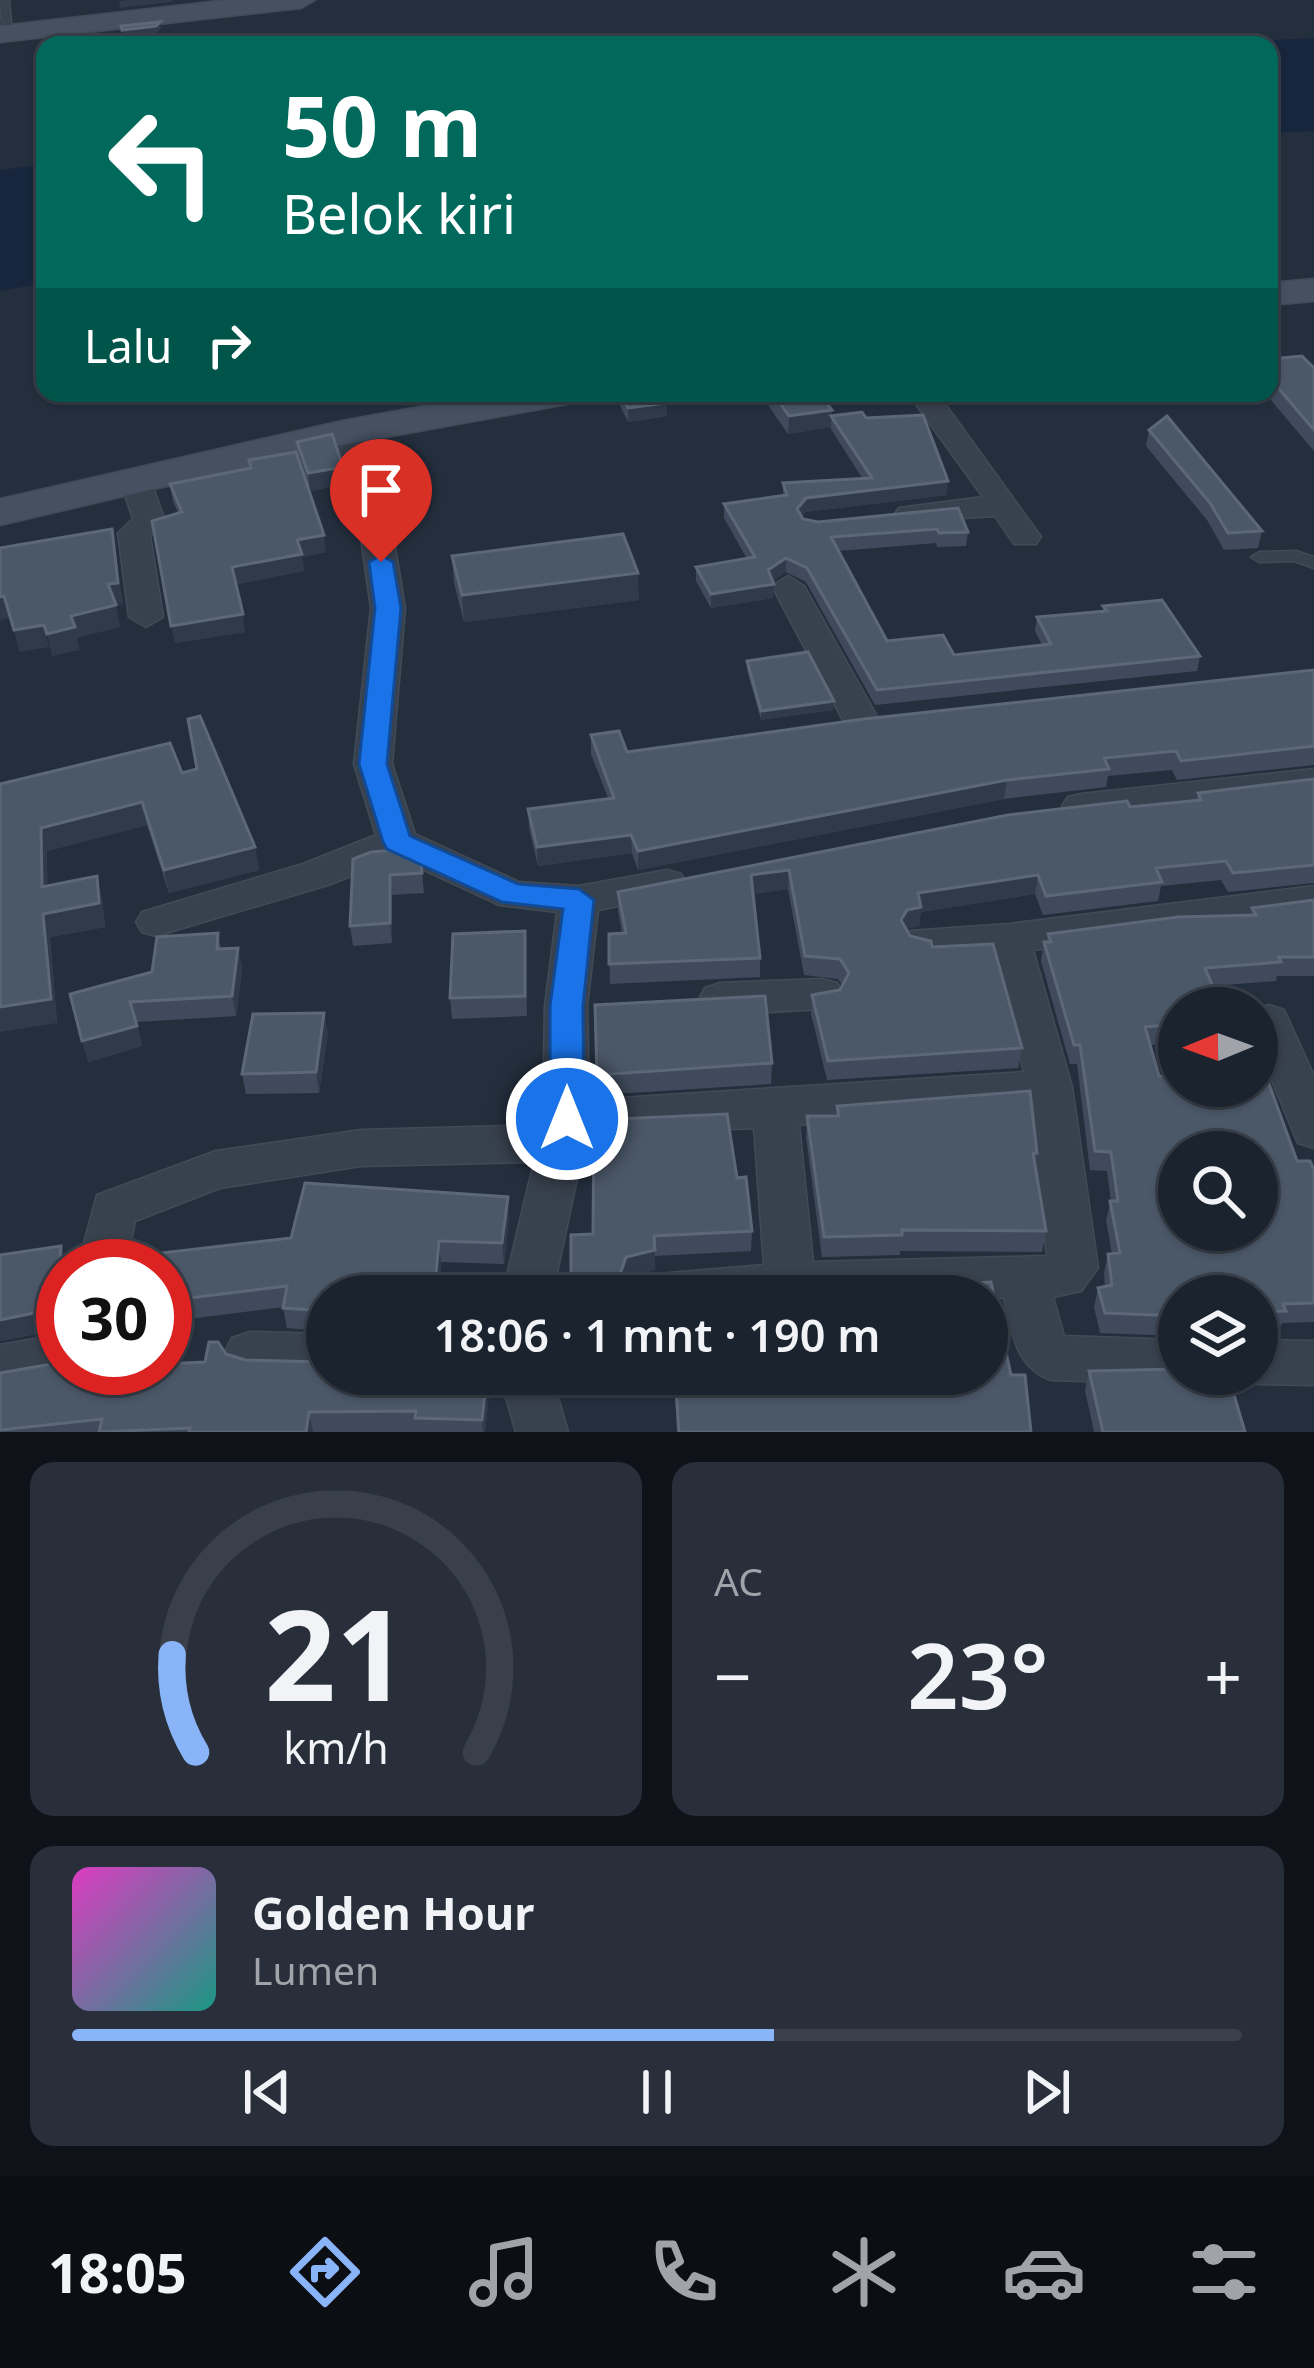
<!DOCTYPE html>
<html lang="id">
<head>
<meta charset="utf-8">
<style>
  body { margin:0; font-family:"Noto Sans",sans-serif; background:#282f3a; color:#f1f3f6; height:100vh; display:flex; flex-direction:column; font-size:45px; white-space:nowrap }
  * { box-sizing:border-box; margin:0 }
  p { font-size:39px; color:#a0a4aa }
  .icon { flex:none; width:66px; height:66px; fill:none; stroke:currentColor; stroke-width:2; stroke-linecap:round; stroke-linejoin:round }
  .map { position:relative; height:1432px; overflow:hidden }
  .drawer { display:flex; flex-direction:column; gap:30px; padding:30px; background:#0f1319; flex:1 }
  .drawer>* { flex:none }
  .banner { position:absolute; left:36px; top:36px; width:1242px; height:366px; border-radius:24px; box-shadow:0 3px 9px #0004,0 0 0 3px #39404a; background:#00695c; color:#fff; overflow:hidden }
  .needle { width:78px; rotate:269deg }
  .buttons { position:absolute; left:1158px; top:987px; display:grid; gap:24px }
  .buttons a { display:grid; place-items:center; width:120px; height:120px; border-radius:50%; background:#1b232e; box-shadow:0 3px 9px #0004,0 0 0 3px #39404a; font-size:60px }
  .speed { position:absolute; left:36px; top:1239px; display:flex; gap:24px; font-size:60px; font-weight:700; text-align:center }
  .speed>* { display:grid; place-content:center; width:156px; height:156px; border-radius:50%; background:#1b232e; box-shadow:0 3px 9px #0004,0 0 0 3px #39404a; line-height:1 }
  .speed .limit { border:18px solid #d22; background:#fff; color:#111 }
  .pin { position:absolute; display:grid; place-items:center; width:102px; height:102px; color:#fff; margin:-123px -51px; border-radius:50% 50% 50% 0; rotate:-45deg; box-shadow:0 0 12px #0007 }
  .pin .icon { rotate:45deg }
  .me { position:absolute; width:132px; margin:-66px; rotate:0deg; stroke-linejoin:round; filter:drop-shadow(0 0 9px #0008) }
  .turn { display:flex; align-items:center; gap:42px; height:252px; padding:0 48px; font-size:54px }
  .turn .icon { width:156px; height:156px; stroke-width:2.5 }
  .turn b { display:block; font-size:84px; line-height:102px }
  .then { display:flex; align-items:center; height:114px; padding:0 48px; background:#0003; gap:24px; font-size:45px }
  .big { font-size:90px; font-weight:600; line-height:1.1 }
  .drawer .card { flex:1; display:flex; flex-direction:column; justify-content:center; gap:18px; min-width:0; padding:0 42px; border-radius:24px; background:#282f3a }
  .drawer .dial { align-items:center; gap:0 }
  .dial svg { height:312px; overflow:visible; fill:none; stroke:#39404a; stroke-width:7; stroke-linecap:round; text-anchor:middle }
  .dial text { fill:#f1f3f6; stroke:none }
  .song { display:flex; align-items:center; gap:36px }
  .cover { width:144px; height:144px; border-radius:18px; background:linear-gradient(135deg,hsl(310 70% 55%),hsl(170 70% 35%)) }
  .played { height:12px; border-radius:6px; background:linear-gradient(90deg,#8ab4f8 60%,#39404a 60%) }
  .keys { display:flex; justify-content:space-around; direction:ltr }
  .heat { display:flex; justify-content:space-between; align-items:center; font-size:66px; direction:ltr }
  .drawer .tiles { flex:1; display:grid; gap:30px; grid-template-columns:1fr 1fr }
  .card:last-child { grid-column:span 2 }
  .trip { position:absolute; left:306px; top:1275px; width:702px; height:120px; border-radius:60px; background:#1b232e; box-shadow:0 3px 9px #0004,0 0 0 3px #39404a; font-weight:600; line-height:120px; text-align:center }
  .tab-bar { display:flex; height:192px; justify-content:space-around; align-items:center; background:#0b0e12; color:#a0a4aa }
  .tab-bar .icon { width:84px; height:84px }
  .tab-bar .on { color:#8ab4f8 }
  .tab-bar b { font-size:54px; color:#f1f3f6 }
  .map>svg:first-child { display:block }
  .water { fill:#17263c }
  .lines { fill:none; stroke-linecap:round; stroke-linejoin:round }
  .lane-casing { stroke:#414a57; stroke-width:3 }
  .street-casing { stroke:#414a57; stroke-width:3 }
  .secondary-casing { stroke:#414a57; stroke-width:3 }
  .lane { fill:#38414e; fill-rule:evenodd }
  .street { fill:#38414e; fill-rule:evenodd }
  .secondary { fill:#465061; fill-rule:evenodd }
  .wall { fill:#3f4b5c }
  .shaded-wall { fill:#2f3b4b }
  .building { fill:#4b5868; stroke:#5c6777; stroke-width:3; fill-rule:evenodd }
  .route { fill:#1a73e8; stroke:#114b97; stroke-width:3 }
</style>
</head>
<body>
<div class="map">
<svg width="1314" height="1432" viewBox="0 0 1314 1432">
  <rect width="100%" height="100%" fill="#242f3e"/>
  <g class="water">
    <polygon points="1314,38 1314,131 1269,133 1269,45 1176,45"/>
    <polygon points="45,164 45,283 0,291 0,170"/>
  </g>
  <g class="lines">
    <defs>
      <g id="lane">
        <polygon points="0,0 9,0 12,35 3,33"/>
        <polygon points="1296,551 1314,557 1314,568 1294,561 1259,562 1251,557 1259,552"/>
      </g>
      <g id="street">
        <polygon points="908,393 937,393 1041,537 1036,544 1014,544 995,516 899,522 894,515 899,508 983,497"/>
        <path d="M342,424l10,3 21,30 17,60 15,91 -13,156 23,70 104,48 60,4 88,-16 14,4 6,10 -6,10 -83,16 -11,96 2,94 435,-28 -32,-118 -68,2 -15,-5 -6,-10 6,-10 100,-7 305,-38v28l-281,36 39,137 26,181 -17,23 -28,6 11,39 115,4v34h20l-2,4 -18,6 -128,-4c-36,-13 -39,-48 -47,-82l-17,-2h-366l7,-15 18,-6 118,-10 -10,-137 -168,8 -34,160h-50l32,-134 -173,4 -141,22 -85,33 -9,45h-48l19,-71 119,-44 145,-21 182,-5 2,-119 12,-94 -58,-7 -103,-48 -65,27 -175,52 -14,-4 -6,-10 6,-10 161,-48 73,-29 -22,-71 17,-156 -13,-91 -15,-60 -16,-24zM1030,1106l17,150 -234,6 -14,-137z"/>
        <polygon points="135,470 150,479 165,521 150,536 163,617 146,627 129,617 118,533 133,519 120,479"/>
        <polygon points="788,576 804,586 880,722 875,730 849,730 844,722 772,586"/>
        <polygon points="1314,769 1314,793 1081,818 1068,815 1062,806 1068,797 1081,794"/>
        <polygon points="822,979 837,983 843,994 837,1005 822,1009 720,1015 705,1010 699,999 705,988 720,983"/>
        <polygon points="1269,1005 1284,1010 1314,1076 1314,1148 1298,1143 1257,1045 1257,1009"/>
        <polygon points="250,1332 327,1334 327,1374 339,1374 327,1378 250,1376 232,1370 224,1354 232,1338"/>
        <polygon points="63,1334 63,1368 83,1368 81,1372 0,1391 0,1345"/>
        <polygon points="1257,1340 1314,1341 1314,1385 1257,1384 1239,1378 1237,1374 1257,1374"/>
        <polygon points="499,1374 551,1374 568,1432 516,1432"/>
      </g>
      <g id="secondary">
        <polygon points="228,0 315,0 301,8 0,42 0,26"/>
        <polygon points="1314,279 1314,301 1269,305 1269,283"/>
        <polygon points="495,393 582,393 576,402 562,405 342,445 0,525 0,499 342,421"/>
      </g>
    </defs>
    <use href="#lane" class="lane-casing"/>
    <use href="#street" class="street-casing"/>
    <use href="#secondary" class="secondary-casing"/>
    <use href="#lane" class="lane"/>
    <use href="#street" class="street"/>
    <use href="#secondary" class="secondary"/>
  </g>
  <g class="wall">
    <polygon points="1269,359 1314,368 1314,451 1265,393 1269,393"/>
    <polygon points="614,393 662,393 667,416 628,422"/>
    <polygon points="766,393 819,393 832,410 831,427 788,434 766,402"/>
    <polygon points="831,416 866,418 947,495 805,512 802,516 803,519 818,522 968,532 966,546 937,547 936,543 838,551 887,641 954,655 1042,645 1035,631 1037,617 1103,612 1103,606 1200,656 1197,671 875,705 806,582 786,572 773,581 773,598 711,608 696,581 696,567 747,559 724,518 724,504 783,495 783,483 862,478 831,429"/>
    <polygon points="1149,430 1262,531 1258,548 1224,550 1207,520 1146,446"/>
    <polygon points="297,442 345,484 310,491 299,460"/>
    <polygon points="249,460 326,552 302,557 304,571 236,584 245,632 175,643 152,521 178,513 173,501 170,484 250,468"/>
    <polygon points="452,556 639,600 464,622 454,583"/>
    <polygon points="747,661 834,701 833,710 761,720 747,670"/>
    <polygon points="1314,670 1314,765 1177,780 1172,770 1108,776 1106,787 1004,799 638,870 632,853 538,866 529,828 528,809 608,798 591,754 591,735 627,752"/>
    <polygon points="182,773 255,847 259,870 169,893 147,825 47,851 47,886 97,876 102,899 105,927 50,937 57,1023 0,784"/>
    <polygon points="1314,779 1314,883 1228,892 1221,880 1161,886 1158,901 1043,915 1035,894 921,912 919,926 906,929 910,936 932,947 1022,1048 1018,1068 827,1080 811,1014 812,995 840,990 842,985 838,979 804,975 788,889 753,894 760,958 760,977 610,984 609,934 622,933 618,911 618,892 1130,807 1196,800 1198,793"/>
    <polygon points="420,854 424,893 392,895 392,943 353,946 350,926 353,859"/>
    <polygon points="1314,900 1314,976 1277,976 1276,981 1213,986 1179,1008 1179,1043 1150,1045 1159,1076 1314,1170 1314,1322 1282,1323 1279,1331 1257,1331 1257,1296 1179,1296 1179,1336 1100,1333 1094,1307 1098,1288 1105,1287 1104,1273 1108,1254 1112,1254 1106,1220 1111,1201 1107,1171 1090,1170 1077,1064 1070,1064 1041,961 1044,942 1047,942 1048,934 1250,915 1252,908"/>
    <polygon points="525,931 527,1016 452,1019 450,998"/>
    <polygon points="218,933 221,949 238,948 242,968 236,1016 136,1022 142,1046 88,1062 152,972"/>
    <polygon points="595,1005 772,1063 771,1084 598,1095"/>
    <polygon points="328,1033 319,1093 246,1094 242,1074"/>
    <polygon points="837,1106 1037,1153 1035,1165 1046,1231 1042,1252 900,1251 900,1255 822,1257 806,1137 807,1116 836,1116"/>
    <polygon points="737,1178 752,1231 751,1251 655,1256 655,1270 627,1277 625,1280 658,1288 908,1286 1011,1375 1031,1432 677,1432 674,1379 670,1380 669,1374 987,1374 571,1296 593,1234"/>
    <polygon points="509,1217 504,1264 441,1262 438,1296 327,1296 327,1331 287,1328 283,1307 165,1322 165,1266"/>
    <polygon points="61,1246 67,1266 63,1266 63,1321 42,1324 41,1333 0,1341"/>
    <polygon points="226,1354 245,1360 490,1385 485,1432 0,1432 0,1373 205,1362"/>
    <polygon points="1089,1371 1245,1432 1094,1432 1085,1390"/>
    <polygon points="556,1374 615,1374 616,1390 562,1396"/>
  </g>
  <g class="shaded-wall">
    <polygon points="129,0 172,0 171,2 120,8 119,1"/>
    <polygon points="160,22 161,28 157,33 123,37 122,30"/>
    <polygon points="667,403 667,416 628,422 628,408"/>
    <polygon points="832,410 831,427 788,434 789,416"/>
    <polygon points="343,467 345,484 310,491 308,473"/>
    <polygon points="948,481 947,495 805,512 796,523 797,509 806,498"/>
    <polygon points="112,529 123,604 116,606 120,627 77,638 80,650 52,656 47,634 108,584"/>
    <polygon points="324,535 326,552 302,557 304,571 235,585 232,567 297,540"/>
    <polygon points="786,558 786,572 768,585 774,584 773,598 711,608 711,594 768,570"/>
    <polygon points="638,573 639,600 464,622 462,595"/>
    <polygon points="4,596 9,618 0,620 0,597"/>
    <polygon points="243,614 245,632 175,643 171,626"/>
    <polygon points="44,625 49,647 19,652 14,630"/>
    <polygon points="834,701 833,710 761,720 761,711"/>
    <polygon points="1007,780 1004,799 638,870 638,851"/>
    <polygon points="142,802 147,825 47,851 48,910 42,887 41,828"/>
    <polygon points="631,835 632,853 538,866 537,847"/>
    <polygon points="255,847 259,870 169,893 164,870"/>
    <polygon points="789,870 788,889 750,894 751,875"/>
    <polygon points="390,875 392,895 392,943 390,923"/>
    <polygon points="1038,875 1035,894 921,912 919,926 905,929 901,920 918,893"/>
    <polygon points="97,876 102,899 105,927 50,937 57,1023 0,1032 0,1007 43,914"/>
    <polygon points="238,948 242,968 236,1016 232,996"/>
    <polygon points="324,1013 328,1033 319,1093 316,1072"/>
    <polygon points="137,1026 142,1046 88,1062 82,1041"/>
    <polygon points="508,1197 509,1217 504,1264 502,1243"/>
    <polygon points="439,1241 441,1262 438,1296 434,1296"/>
    <polygon points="61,1246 67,1266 63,1266 63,1321 57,1301"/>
    <polygon points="655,1250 655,1270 627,1277 620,1296 618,1280 626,1257"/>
    <polygon points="35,1304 42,1324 41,1333 0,1341 0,1320"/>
    <polygon points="487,1374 488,1374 490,1385 485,1432 483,1432 482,1420"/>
    <polygon points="309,1412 313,1432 306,1432"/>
  </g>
  <g class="building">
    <polygon points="160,22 156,26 122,30 121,26"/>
    <polygon points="1302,356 1314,368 1314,430 1269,377 1269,359"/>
    <polygon points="620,393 662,393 667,403 628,408"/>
    <polygon points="773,393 819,393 832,410 789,416"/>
    <polygon points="862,412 866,418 923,415 948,481 806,498 797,509 803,519 818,522 958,508 968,532 939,533 937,529 831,537 887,641 943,635 954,655 1051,644 1037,617 1107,611 1103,606 1162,600 1200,656 877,690 807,568 786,558 768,570 774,584 711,594 696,567 755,557 724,504 787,495 783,483 872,478 831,416"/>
    <polygon points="1167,416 1262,531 1228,533 1210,503 1149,430"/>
    <polygon points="332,434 343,467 308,473 297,442"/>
    <polygon points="296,452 324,535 297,540 302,554 232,567 243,614 171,626 152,521 182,512 170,484 251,468 249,460"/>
    <polygon points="112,529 118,583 108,584 116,605 71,616 75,627 47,634 44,625 14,630 4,596 0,597 0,548"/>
    <polygon points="623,534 638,573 462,595 452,556"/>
    <polygon points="808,652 834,701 761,711 747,661"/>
    <polygon points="1314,670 1314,746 1181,761 1176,751 1104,758 1109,769 1007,780 638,851 631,835 537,847 528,809 614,798 591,735 619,731 627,752 864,719"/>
    <polygon points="200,716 255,847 164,870 142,802 41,828 42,887 97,876 99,903 43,914 51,999 0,1007 0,784 170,743 182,773 197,769 188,719"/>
    <polygon points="1314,779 1314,865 1233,873 1226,861 1156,868 1162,882 1046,896 1038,875 918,893 921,907 907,910 901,920 910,936 931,941 932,947 993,944 1022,1048 828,1061 812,995 840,990 849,973 840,959 805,956 789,870 751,875 760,958 609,964 609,934 626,933 618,892 1008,815 1127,801 1130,807 1201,800 1198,793"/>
    <polygon points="409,849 420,854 422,873 390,875 390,923 350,926 353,859 371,852"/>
    <path d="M1314,900v57h-35l2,5 -76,6 17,40h-43v16l-34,3 14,49h20v10h78v-13h8l32,88h13l4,9v133l-31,1 3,7 -29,1v-16h-78v20l-74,-3 -7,-25 14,-3 -4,-31 12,-1 -10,-52h8l-7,-49 -16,-1 -15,-106h-6l-30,-103h7l-3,-8 130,-17 78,-2 -4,-7zM1179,1152h78v78h-78z"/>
    <polygon points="525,931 525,996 450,998 453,934"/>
    <polygon points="218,933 217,949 238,948 232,996 130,1002 137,1026 82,1041 70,994 152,972 157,937"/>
    <polygon points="765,996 772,1063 597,1075 595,1005"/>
    <polygon points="324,1013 316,1072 242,1074 253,1014"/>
    <polygon points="1030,1091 1037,1153 1033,1153 1046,1231 902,1230 902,1235 824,1237 807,1116 839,1116 837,1106"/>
    <polygon points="727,1114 737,1178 746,1177 752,1231 654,1236 655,1250 626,1257 618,1280 657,1281 658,1288 831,1285 830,1281 908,1281 908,1286 991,1282 1011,1375 1025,1375 1031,1432 679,1432 675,1374 987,1374 987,1296 571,1296 571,1235 593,1234 594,1120"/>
    <polygon points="305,1183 508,1197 502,1243 439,1241 434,1296 327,1296 327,1320 327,1311 283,1308 287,1286 165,1301 165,1266 144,1266 144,1255 291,1238"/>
    <polygon points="61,1246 57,1301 35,1304 34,1313 0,1320 0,1255"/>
    <polygon points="209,1342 218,1342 226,1354 245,1360 323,1362 327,1360 327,1374 487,1374 482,1420 415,1418 416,1411 309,1412 306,1432 189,1432 190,1428 99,1432 102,1419 0,1430 0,1373 63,1362 63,1368 74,1368 74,1370 165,1368 165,1364 205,1362"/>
    <polygon points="1179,1369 1179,1374 1228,1374 1245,1432 1103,1432 1089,1371"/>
  </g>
  <polygon class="route" points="381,555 393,562 401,608 387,764 410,836 518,884 579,889 594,900 583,1006 584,1119 579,1129 567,1133 555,1129 550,1119 550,1006 563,909 502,902 387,849 383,842 359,764 375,608 369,562"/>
</svg>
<div class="buttons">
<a><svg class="needle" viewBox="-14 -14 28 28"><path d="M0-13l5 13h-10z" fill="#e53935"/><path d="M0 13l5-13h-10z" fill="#a0a4aa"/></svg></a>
<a><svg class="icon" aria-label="search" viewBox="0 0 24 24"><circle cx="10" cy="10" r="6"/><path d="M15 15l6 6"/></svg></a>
<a><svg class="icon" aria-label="layers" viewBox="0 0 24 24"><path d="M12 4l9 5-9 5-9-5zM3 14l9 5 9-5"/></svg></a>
</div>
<div class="speed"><div class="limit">30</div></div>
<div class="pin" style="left:381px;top:562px;background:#d93025"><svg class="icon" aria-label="arrive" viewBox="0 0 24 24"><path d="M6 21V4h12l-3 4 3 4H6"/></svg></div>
<svg class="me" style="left:567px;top:1119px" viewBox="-20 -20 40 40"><circle r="17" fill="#1a73e8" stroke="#fff" stroke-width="3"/><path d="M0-11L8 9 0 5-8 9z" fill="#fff"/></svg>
<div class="trip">18:06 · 1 mnt · 190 m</div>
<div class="banner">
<div class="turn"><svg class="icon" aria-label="left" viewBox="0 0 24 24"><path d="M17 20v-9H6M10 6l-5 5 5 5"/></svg><div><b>50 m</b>Belok kiri</div></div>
<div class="then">Lalu<svg class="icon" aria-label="right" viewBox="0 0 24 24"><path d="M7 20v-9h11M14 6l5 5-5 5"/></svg></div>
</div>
</div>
<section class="drawer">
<div class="tiles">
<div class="card dial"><svg viewBox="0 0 100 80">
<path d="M14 69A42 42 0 1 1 86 69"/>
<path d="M14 69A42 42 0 0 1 8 44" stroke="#8ab4f8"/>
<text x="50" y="56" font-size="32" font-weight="700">21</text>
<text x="50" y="72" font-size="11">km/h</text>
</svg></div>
<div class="card"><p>AC</p>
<div class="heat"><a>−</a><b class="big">23°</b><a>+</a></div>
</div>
<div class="card">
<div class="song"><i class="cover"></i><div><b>Golden Hour</b><p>Lumen</p></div></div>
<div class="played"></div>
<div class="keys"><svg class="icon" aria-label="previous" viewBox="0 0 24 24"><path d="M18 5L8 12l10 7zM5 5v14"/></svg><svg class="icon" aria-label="pause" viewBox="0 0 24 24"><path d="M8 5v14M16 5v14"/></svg><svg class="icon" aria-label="next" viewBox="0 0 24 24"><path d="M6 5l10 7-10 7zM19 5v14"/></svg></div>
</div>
</div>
</section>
<nav class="tab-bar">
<b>18:05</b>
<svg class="icon on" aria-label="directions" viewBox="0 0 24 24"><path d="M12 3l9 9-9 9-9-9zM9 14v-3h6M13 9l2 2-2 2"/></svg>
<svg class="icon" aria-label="music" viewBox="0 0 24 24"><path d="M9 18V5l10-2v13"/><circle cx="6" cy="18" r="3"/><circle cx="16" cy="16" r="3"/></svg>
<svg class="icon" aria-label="phone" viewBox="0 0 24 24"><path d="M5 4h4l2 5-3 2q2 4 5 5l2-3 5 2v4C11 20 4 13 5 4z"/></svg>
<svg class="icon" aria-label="climate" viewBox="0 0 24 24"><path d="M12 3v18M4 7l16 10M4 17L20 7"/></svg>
<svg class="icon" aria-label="car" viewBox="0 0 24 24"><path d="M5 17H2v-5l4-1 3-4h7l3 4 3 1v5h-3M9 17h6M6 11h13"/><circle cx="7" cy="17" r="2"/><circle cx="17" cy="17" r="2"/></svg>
<svg class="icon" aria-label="filters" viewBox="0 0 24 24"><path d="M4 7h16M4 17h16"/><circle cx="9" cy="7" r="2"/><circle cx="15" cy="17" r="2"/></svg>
</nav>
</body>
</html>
